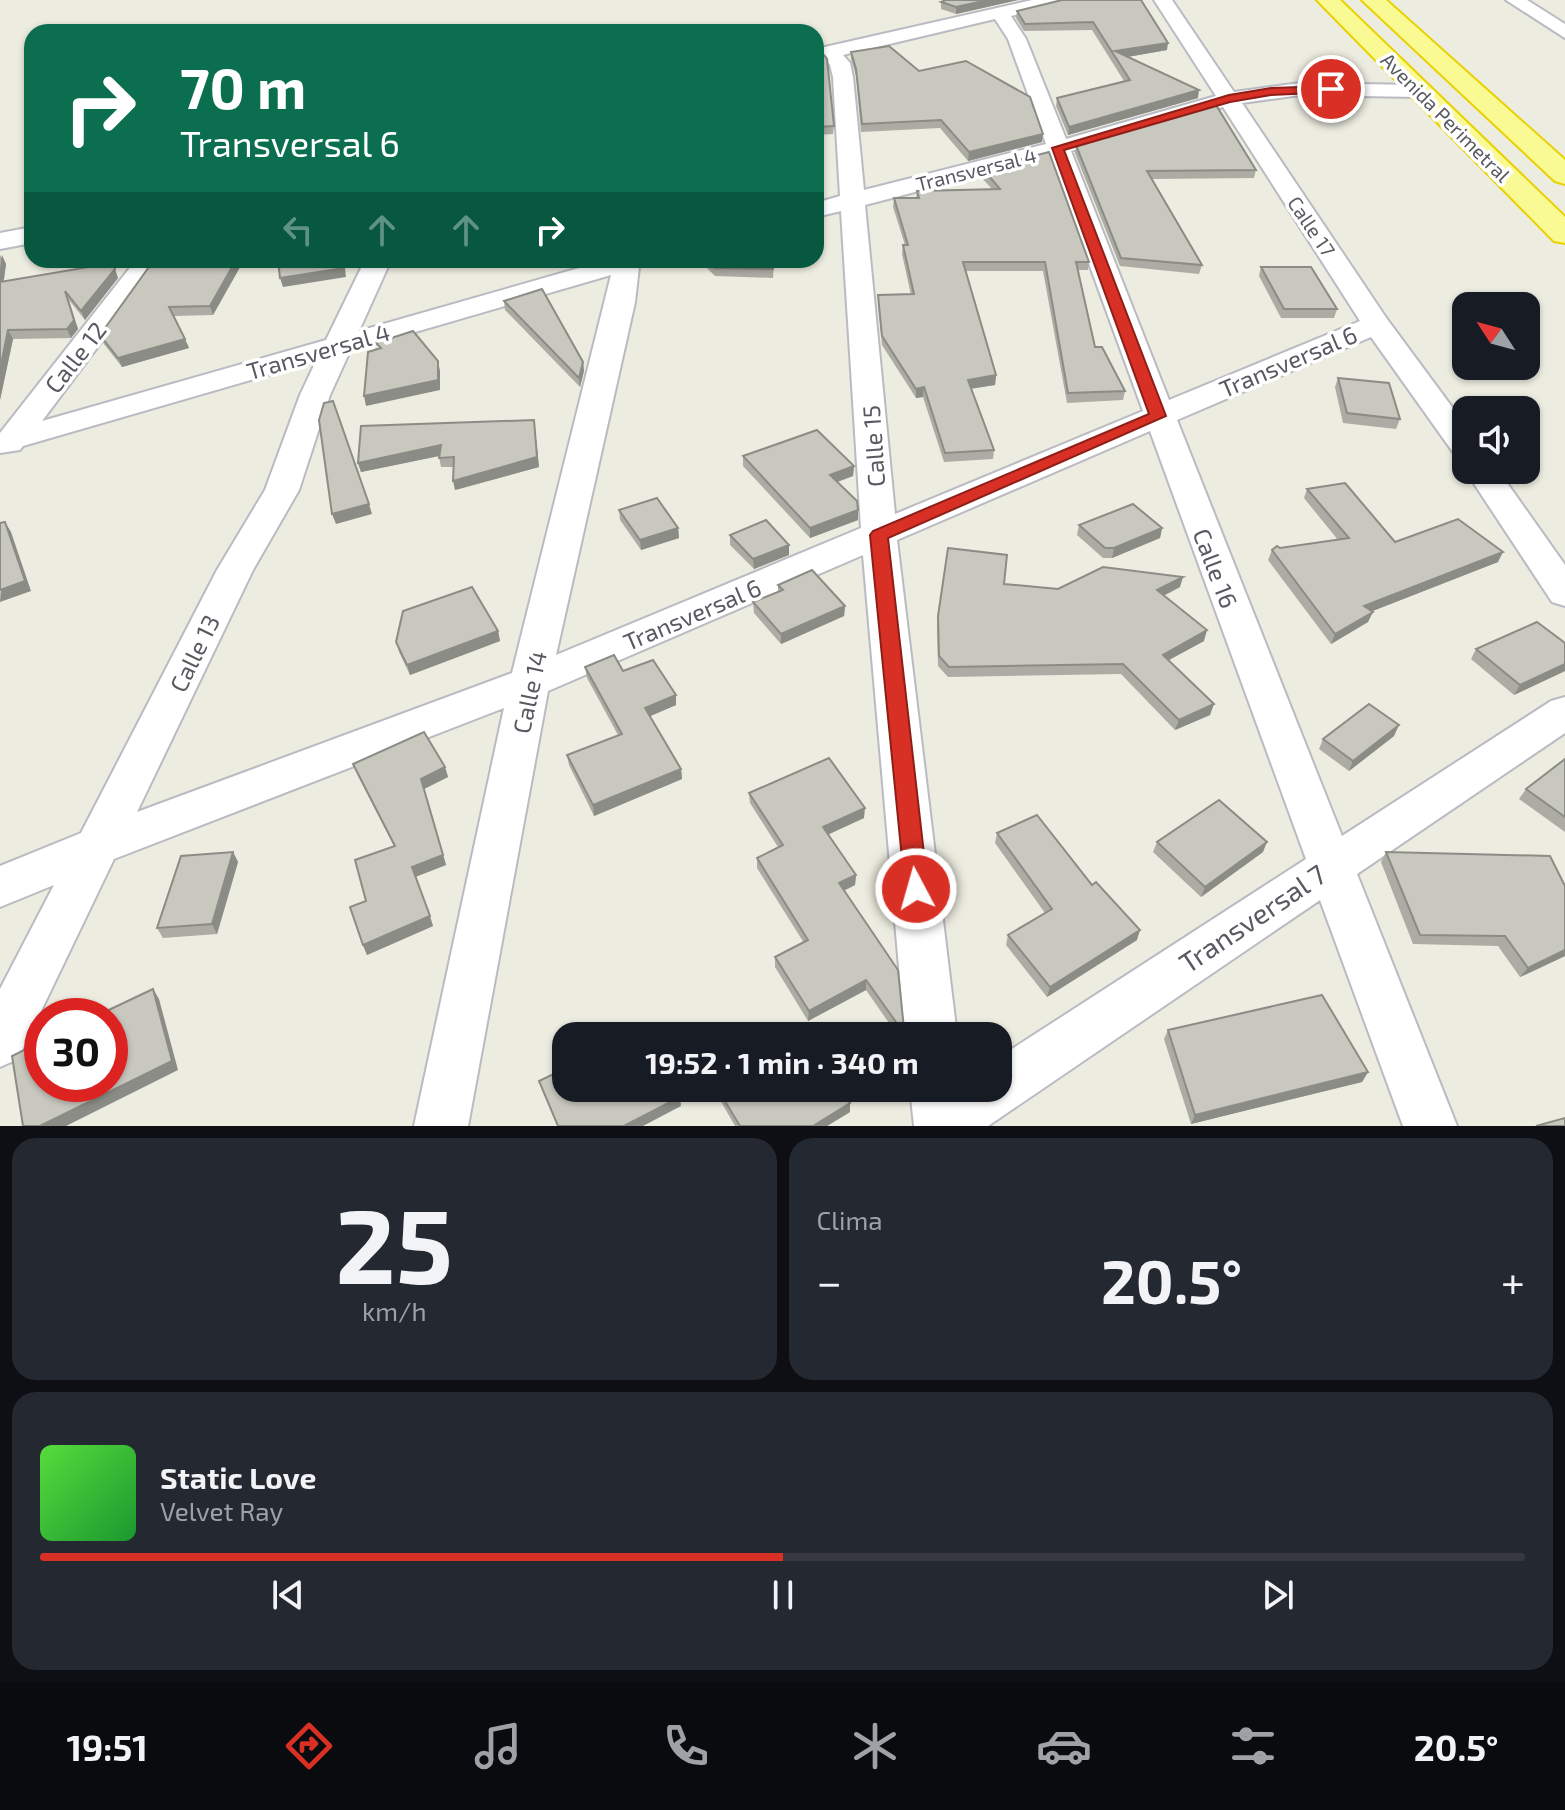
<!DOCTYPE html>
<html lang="es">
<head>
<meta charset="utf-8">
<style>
  body { margin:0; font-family:"Exo 2",sans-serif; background:#242831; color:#f1f3f6; height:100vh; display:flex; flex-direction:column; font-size:30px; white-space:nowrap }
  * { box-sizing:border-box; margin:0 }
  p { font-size:26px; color:#9ea1a6 }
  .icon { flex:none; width:44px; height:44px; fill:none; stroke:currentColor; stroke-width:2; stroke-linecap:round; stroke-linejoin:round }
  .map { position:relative; height:1126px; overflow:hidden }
  .details { display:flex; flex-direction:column; gap:12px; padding:12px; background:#0d0f14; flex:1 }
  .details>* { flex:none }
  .hud { position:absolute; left:24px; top:24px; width:800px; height:244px; border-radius:24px; box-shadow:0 2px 6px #0004; background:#0b6e4f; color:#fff; overflow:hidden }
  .needle { width:52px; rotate:306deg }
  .tools { position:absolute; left:1452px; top:292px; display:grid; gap:16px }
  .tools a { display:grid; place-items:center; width:88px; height:88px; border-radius:16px; background:#171b24; box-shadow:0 2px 6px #0004; font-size:40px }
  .speed { position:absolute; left:24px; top:998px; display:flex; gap:16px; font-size:40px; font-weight:700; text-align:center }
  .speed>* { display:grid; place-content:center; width:104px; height:104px; border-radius:50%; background:#171b24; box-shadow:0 2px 6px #0004; line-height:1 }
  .speed .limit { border:12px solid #d22; background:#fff; color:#111 }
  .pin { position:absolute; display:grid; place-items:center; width:68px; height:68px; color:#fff; margin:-34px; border:4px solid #fff; border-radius:50%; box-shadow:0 2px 8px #0007 }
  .me { position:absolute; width:88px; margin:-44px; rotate:354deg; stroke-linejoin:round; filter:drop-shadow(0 0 6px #0008) }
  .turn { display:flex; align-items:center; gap:28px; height:168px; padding:0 24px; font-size:36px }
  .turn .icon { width:104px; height:104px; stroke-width:2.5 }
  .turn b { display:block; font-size:56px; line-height:68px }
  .lanes { display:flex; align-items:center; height:76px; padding:0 24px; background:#0003; justify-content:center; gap:40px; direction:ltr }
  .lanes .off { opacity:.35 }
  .big { font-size:60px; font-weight:700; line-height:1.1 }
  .details .card { flex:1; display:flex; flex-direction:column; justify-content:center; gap:12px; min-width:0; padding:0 28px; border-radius:24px; background:#242831 }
  .details .dial { align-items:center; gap:0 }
  .dial b { font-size:104px; line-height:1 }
  .song { display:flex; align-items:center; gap:24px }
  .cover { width:96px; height:96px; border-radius:12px; background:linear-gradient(135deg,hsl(110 70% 55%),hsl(130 70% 35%)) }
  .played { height:8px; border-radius:4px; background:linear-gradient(90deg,#d93025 50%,#363941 50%) }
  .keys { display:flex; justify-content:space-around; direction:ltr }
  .heat { display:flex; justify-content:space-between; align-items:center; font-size:44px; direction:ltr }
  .details .tiles { flex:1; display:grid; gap:12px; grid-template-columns:1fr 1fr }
  .card:last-child { grid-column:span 2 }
  .trip { position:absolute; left:552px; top:1022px; width:460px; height:80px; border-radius:24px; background:#171b24; box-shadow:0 2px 6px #0004; font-weight:700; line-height:80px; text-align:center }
  .menu { display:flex; height:128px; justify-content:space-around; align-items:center; background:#090b0e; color:#9ea1a6 }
  .menu .icon { width:56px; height:56px }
  .menu .active { color:#d93025 }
  .menu b { font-size:36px; color:#f1f3f6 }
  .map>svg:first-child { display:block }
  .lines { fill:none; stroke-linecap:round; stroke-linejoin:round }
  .minor-casing { stroke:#babbc2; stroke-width:4 }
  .trunk-casing { stroke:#e8d203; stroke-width:4 }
  .minor { fill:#fff; fill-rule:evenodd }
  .trunk { fill:#fafa94; fill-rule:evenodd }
  .wall { fill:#acaca4 }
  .shaded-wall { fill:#8c8c86 }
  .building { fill:#c8c8bf; stroke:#8c8c86; stroke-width:2 }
  .route { fill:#d93025; stroke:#8d1f18; stroke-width:2 }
  .labels { text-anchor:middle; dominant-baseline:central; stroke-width:7; stroke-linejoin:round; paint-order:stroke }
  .far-street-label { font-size:20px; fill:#585a61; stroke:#fff }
  .street-label { font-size:24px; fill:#585a61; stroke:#fff }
  .near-street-label { font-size:28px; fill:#585a61; stroke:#fff }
</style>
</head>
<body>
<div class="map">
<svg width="1565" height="1126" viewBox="0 0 1565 1126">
  <rect width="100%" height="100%" fill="#ecece0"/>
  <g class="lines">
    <defs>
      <g id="minor">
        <path d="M1032,0h32l-3,4 -50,12 15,23 40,100 150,-43 -62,-96h18l62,92 66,-9 119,2 10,6 -10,6 -119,-2 -58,8 145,216 79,107v32l-11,-3 -84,-118 -194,83 165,416 209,-135 14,-4v36l-208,141 100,252h-54l-83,-226 -332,226h-74l-4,-38h88v-30l308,-199 -156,-428 -253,109 60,496h-52l-42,-481 -315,136 -80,435h-54l90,-418 -390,151 -96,200 -18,8v-78l54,-104 -54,22v-41l81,-33 136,-263 48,-80 35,-95 16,-34 -293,85 -3,4 -20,3v-20l136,-173h27l-121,161 284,-81 39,-80h26l-32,71 248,-71h42l-10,7 -4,35 -79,353 305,-127 -20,-317 -25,6v-14l24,-7 -7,-119 -3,-12 -5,-6 -9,2v-12zM995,19l13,20 38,105 -182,46 -11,-113 -3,-14 -7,-8zM1223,107l137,214 -191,79 -98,-249zM1050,157l93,254 -248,103 -30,-309zM611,275l-99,398 -375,139 116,-242 46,-80 31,-95 20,-44z"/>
        <polygon points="1506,0 1527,0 1565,24 1565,38"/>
        <polygon points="32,227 32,243 0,249 0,233"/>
        <polygon points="1466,468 1498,470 1565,565 1565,606 1552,602 1465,470"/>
      </g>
      <g id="trunk">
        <polygon points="1317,0 1340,0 1565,217 1565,243 1554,241"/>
        <polygon points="1362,0 1386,0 1565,160 1565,184 1555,181"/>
      </g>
    </defs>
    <use href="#minor" class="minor-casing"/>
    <use href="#trunk" class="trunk-casing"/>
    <use href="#minor" class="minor"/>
    <use href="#trunk" class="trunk"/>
  </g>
  <g class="wall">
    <polygon points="1018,0 956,14 941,9 941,2"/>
    <polygon points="1062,0 1167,50 1127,57 1198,98 1068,135 1056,106 1057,98 1124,81 1092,30 1024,31 1016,18 1017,11"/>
    <polygon points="851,52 919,71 1043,134 1042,142 968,161 940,128 861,132 856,76 851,59"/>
    <polygon points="816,56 834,126 833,134 816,135"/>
    <polygon points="1076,145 1256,170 1254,178 1152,179 1202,265 1199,274 1120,266 1075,153"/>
    <polygon points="983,169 1089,262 1088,270 1078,270 1095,347 1125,391 1123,400 1067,403 1043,271 966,271 996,375 995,385 971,389 994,450 993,459 944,462 923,397 916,398 882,345 878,304 878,295 911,295 902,254 903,245 905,245 893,207 894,198 916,198 917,191 992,189 982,178"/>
    <polygon points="0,255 6,264 4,281 112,263 118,278 85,320 69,300 78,329 71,338 13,339 0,400"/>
    <polygon points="154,260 244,260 213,315 174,316 189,348 122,367 104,344 100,335"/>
    <polygon points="699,260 774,260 773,278 715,276"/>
    <polygon points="1261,267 1337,309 1334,318 1281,318 1259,276"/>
    <polygon points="504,301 583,362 584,371 580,387 505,310"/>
    <polygon points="1338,378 1400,419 1396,429 1343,423 1335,387"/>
    <polygon points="534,420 539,467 455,490 454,467 441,467 439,456 361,472 358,463"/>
    <polygon points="743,456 854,466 853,476 838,482 858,510 858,520 810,538 743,466"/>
    <polygon points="1307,489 1395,542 1498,562 1372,611 1368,622 1331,644 1268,560 1272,550 1338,540 1304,498"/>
    <polygon points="619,510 678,528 679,538 641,550 620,520"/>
    <polygon points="1079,525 1162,528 1160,538 1112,558 1103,558 1077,535"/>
    <polygon points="730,535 789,545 789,555 754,569 730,545"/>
    <polygon points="948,548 1004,584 1058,589 1180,587 1164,596 1204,641 1168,660 1210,715 1175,730 1121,674 948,677 938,666 937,626"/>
    <polygon points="778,585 845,606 844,616 781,644 754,613 753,602 778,592"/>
    <polygon points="498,631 500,641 410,675 399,652 396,642"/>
    <polygon points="1565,643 1565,671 1514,695 1471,659 1476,649"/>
    <polygon points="585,667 623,671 676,705 650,716 681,769 682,779 594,816 569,765 567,755 618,735 587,678"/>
    <polygon points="1394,736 1349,771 1319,749 1323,739"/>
    <polygon points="1565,759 1565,832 1519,799 1526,789"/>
    <polygon points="353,764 445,767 448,777 424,789 446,865 415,877 433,926 367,955 363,945 366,901 394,846 357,774"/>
    <polygon points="749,793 864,818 828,834 856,875 855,885 844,891 904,1029 925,1030 924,1036 898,1036 866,990 808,1021 775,967 775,957 804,943 757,868 757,858 778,847 750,803"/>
    <polygon points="997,833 1092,885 1137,940 1047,997 1006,945 1008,935 1045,913 995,843"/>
    <polygon points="1157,842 1263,852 1201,897 1153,852"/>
    <polygon points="233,852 238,862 217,934 163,938 157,928"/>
    <polygon points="1386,852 1565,886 1565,956 1520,977 1498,946 1413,944 1381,862"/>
    <polygon points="1168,1030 1368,1072 1362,1082 1191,1124 1164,1039"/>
    <polygon points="715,1088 841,1088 850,1103 850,1112 827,1126 735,1126 716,1093"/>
  </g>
  <g class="shaded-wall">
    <polygon points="988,0 1018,0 956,14 956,7"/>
    <polygon points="1168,43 1167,50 1116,59 1115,51"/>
    <polygon points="1199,90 1198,98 1068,135 1069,127"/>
    <polygon points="1043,134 1042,142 968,161 969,152"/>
    <polygon points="2,255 6,264 2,291 0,286 0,269"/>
    <polygon points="236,260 244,260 213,315 210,306"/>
    <polygon points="344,260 346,277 283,287 280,278"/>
    <polygon points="115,269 118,278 85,320 81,311"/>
    <polygon points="65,291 78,329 71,338 67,329"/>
    <polygon points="8,330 13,339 0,400 0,370"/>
    <polygon points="185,339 189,348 122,367 118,358"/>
    <polygon points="438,361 440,371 440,390 366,406 364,396"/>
    <polygon points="583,362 584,371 580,387 579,378"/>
    <polygon points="996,375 995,385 967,389 968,380"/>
    <polygon points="924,387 923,397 916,398 916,389"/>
    <polygon points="534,420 539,467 455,490 453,481"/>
    <polygon points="441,445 444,455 361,472 358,463"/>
    <polygon points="854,466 853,476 830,484 830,475"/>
    <polygon points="369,504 372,514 336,524 332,514"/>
    <polygon points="858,510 858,520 810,538 810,528"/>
    <polygon points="5,522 11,532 31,591 0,602"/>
    <polygon points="678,528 679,538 641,550 640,540"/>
    <polygon points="1162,528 1160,538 1112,558 1114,548"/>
    <polygon points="789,545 789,555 754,569 753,559"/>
    <polygon points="1503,552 1498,562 1360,616 1364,606"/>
    <polygon points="1183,577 1180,587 1154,600 1157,590"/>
    <polygon points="845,606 844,616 781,644 781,634"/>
    <polygon points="1373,612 1368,622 1331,644 1335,634"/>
    <polygon points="1207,630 1204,641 1160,665 1163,655"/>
    <polygon points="498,631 500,641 410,675 407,665"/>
    <polygon points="1565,664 1565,671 1514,695 1520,685"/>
    <polygon points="676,695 676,705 646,718 645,708"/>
    <polygon points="1214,704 1210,715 1175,730 1179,720"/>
    <polygon points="1399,725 1394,736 1349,771 1353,761"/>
    <polygon points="445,767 448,777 424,789 446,865 415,877 412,867 421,779"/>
    <polygon points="681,769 682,779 594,816 593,805"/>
    <polygon points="865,808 864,818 823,837 823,827"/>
    <polygon points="1267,842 1263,852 1201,897 1205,887"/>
    <polygon points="233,852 238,862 217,934 212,924"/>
    <polygon points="856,875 855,885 838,893 839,883"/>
    <polygon points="430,916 433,926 367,955 363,945"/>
    <polygon points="1140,930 1137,940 1047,997 1050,987"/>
    <polygon points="1565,950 1565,956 1520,977 1528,968"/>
    <polygon points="866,980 866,990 808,1021 809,1011"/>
    <polygon points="153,989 159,999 178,1070 66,1126 40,1126"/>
    <polygon points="925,1030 924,1036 916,1036"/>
    <polygon points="1368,1072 1362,1082 1191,1124 1195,1115"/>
    <polygon points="680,1097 681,1106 643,1126 624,1126"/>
    <polygon points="850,1103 850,1112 827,1126 813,1126"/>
  </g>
  <g class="building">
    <polygon points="946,0 988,0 956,7 941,2"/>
    <polygon points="1062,0 1141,0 1168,43 1115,51 1199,90 1069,127 1057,98 1130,80 1093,22 1025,24 1017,11"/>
    <polygon points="770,26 782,32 743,32"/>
    <polygon points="889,46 919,71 966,61 1030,97 1043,134 969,152 941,120 862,124 856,69 851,52"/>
    <polygon points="824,55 827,59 834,126 816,127 816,56"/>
    <polygon points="1216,105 1256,170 1147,171 1202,265 1121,258 1076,145"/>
    <polygon points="1049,152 1089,262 1076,262 1095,347 1102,347 1125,391 1068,393 1045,262 963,262 996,375 968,380 994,450 945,453 924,387 916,389 882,336 878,295 914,294 903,245 908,245 894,198 919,198 917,191 1000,189 983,169"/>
    <polygon points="154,260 236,260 210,306 169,307 185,339 118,358 100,335"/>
    <polygon points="278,260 343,260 344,268 280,278"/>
    <polygon points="707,260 774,260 773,269 715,268"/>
    <polygon points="112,263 115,269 81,311 65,291 74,320 67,329 8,330 0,370 0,282"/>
    <polygon points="1261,267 1311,267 1337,309 1284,309"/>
    <polygon points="542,289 583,362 579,378 504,301"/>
    <polygon points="413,331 438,361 438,380 364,396 368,352 381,348 376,343"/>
    <polygon points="1338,378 1389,383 1400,419 1347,413"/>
    <polygon points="333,401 369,504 332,514 319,420 324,403"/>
    <polygon points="534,420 537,457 453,481 454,457 439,458 441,445 358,463 361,426"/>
    <polygon points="817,430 854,466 830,475 857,501 858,510 810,528 743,456"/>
    <polygon points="1345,483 1395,542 1458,519 1503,552 1364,606 1373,612 1335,634 1272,550 1277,546 1280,548 1349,538 1307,489"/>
    <polygon points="657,498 678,528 640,540 619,510"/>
    <polygon points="1133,504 1162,528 1114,548 1105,548 1079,525"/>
    <polygon points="766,520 789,545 753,559 730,535"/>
    <polygon points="5,522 25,581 0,590 0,523"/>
    <polygon points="948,548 1007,555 1004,584 1058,589 1103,567 1183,577 1157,590 1207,630 1163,655 1214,704 1179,720 1123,664 949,667 939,656 938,616"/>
    <polygon points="812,570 845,606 781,634 753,602 783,590 778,585"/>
    <polygon points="472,587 498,631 407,665 396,642 403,611"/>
    <polygon points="1537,622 1565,643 1565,664 1520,685 1476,649"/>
    <polygon points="614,655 623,671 653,660 676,695 645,708 681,769 593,805 567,755 622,734 585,667"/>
    <polygon points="1369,704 1399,725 1353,761 1323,739"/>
    <polygon points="424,732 445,767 421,779 443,855 412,867 430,916 363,945 350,907 366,901 355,860 395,846 353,764"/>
    <polygon points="829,758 865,808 823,827 856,875 839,883 898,970 904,1029 925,1030 916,1036 906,1036 866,980 809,1011 775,957 808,940 757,858 783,845 749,793"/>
    <polygon points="1565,759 1565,817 1526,789"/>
    <polygon points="1219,800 1267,842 1205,887 1157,842"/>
    <polygon points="1037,815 1092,885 1096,882 1140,930 1050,987 1008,935 1052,909 997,833"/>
    <polygon points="233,852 212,924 157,928 181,856"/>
    <polygon points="1386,852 1550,856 1565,886 1565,950 1528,968 1505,936 1420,935"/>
    <polygon points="153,989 172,1061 40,1126 23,1126 12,1056 42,1041 42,1084 110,1084 110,1016 96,1016"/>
    <polygon points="1322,995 1368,1072 1195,1115 1168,1030"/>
    <polygon points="645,1028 649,1036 629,1036"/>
    <polygon points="804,1031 807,1036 796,1036"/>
    <polygon points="566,1068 566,1088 675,1088 680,1097 624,1126 558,1126 539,1081"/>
    <polygon points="717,1088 841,1088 850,1103 813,1126 740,1126"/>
    <polygon points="1565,1118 1565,1126 1536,1126"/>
  </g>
  <polygon class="route" points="1331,86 1337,89 1335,92 1271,95 1230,102 1064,150 1166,416 888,538 928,889 925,896 916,899 908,896 905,889 870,535 873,531 1149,414 1052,148 1229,95 1271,88"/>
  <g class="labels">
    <g class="far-street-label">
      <text transform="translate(1446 117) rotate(45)">Avenida Perimetral</text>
      <text transform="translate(976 169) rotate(-14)">Transversal 4</text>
      <text transform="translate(1312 226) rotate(56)">Calle 17</text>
    </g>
    <g class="street-label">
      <text transform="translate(318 351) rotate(-16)">Transversal 4</text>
      <text transform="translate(75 357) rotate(-52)">Calle 12</text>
      <text transform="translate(1288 361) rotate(-23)">Transversal 6</text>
      <text transform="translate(873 446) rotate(-94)">Calle 15</text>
      <text transform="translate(1216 568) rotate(69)">Calle 16</text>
      <text transform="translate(692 614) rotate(-23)">Transversal 6</text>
      <text transform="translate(194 653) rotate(-64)">Calle 13</text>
      <text transform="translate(529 692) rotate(-78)">Calle 14</text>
    </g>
    <g class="near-street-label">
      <text transform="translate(1252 918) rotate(-34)">Transversal 7</text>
    </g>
  </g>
</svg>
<div class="tools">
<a><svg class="needle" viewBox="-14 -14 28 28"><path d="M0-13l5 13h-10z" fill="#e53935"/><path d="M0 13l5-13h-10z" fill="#9ea1a6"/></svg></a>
<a><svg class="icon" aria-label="sound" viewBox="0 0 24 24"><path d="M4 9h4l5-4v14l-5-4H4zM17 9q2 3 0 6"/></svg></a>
</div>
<div class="speed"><div class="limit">30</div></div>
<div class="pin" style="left:1331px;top:89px;background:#d93025"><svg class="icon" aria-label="arrive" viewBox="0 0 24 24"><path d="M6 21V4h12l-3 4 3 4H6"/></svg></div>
<svg class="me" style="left:916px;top:889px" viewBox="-20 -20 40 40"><circle r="17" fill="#d93025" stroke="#fff" stroke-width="3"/><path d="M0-11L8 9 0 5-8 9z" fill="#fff"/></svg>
<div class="trip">19:52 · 1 min · 340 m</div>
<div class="hud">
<div class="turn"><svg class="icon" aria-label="right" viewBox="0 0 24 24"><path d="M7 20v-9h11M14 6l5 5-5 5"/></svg><div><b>70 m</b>Transversal 6</div></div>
<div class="lanes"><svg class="icon off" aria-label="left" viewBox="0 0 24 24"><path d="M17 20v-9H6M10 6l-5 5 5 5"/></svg><svg class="icon off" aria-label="ahead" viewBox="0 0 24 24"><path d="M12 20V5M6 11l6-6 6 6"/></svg><svg class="icon off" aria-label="ahead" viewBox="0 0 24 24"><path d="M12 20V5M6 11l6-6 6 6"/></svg><svg class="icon" aria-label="right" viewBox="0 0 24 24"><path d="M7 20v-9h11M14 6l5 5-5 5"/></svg></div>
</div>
</div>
<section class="details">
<div class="tiles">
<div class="card dial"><b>25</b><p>km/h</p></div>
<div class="card"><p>Clima</p>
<div class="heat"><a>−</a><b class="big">20.5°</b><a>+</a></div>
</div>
<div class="card">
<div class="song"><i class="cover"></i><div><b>Static Love</b><p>Velvet Ray</p></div></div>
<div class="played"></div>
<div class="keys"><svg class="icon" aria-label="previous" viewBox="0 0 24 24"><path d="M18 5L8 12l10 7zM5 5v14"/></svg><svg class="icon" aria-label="pause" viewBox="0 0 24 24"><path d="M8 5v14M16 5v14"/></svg><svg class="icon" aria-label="next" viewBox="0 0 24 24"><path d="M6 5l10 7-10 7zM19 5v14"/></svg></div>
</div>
</div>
</section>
<nav class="menu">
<b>19:51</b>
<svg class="icon active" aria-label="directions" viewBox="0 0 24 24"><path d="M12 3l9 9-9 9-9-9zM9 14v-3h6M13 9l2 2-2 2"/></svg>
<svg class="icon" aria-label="music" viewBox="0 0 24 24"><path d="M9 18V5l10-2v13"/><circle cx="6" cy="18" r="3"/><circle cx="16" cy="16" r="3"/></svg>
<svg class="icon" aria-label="phone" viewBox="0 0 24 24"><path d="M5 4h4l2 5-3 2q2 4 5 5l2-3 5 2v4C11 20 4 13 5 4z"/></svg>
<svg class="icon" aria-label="climate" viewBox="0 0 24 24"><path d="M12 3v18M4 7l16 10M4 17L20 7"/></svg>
<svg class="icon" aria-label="car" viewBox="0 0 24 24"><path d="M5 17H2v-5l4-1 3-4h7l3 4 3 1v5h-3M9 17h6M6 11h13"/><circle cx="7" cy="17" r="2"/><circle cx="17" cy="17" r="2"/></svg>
<svg class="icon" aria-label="filters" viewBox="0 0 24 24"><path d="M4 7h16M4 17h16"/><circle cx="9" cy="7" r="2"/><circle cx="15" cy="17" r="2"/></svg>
<b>20.5°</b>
</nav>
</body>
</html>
